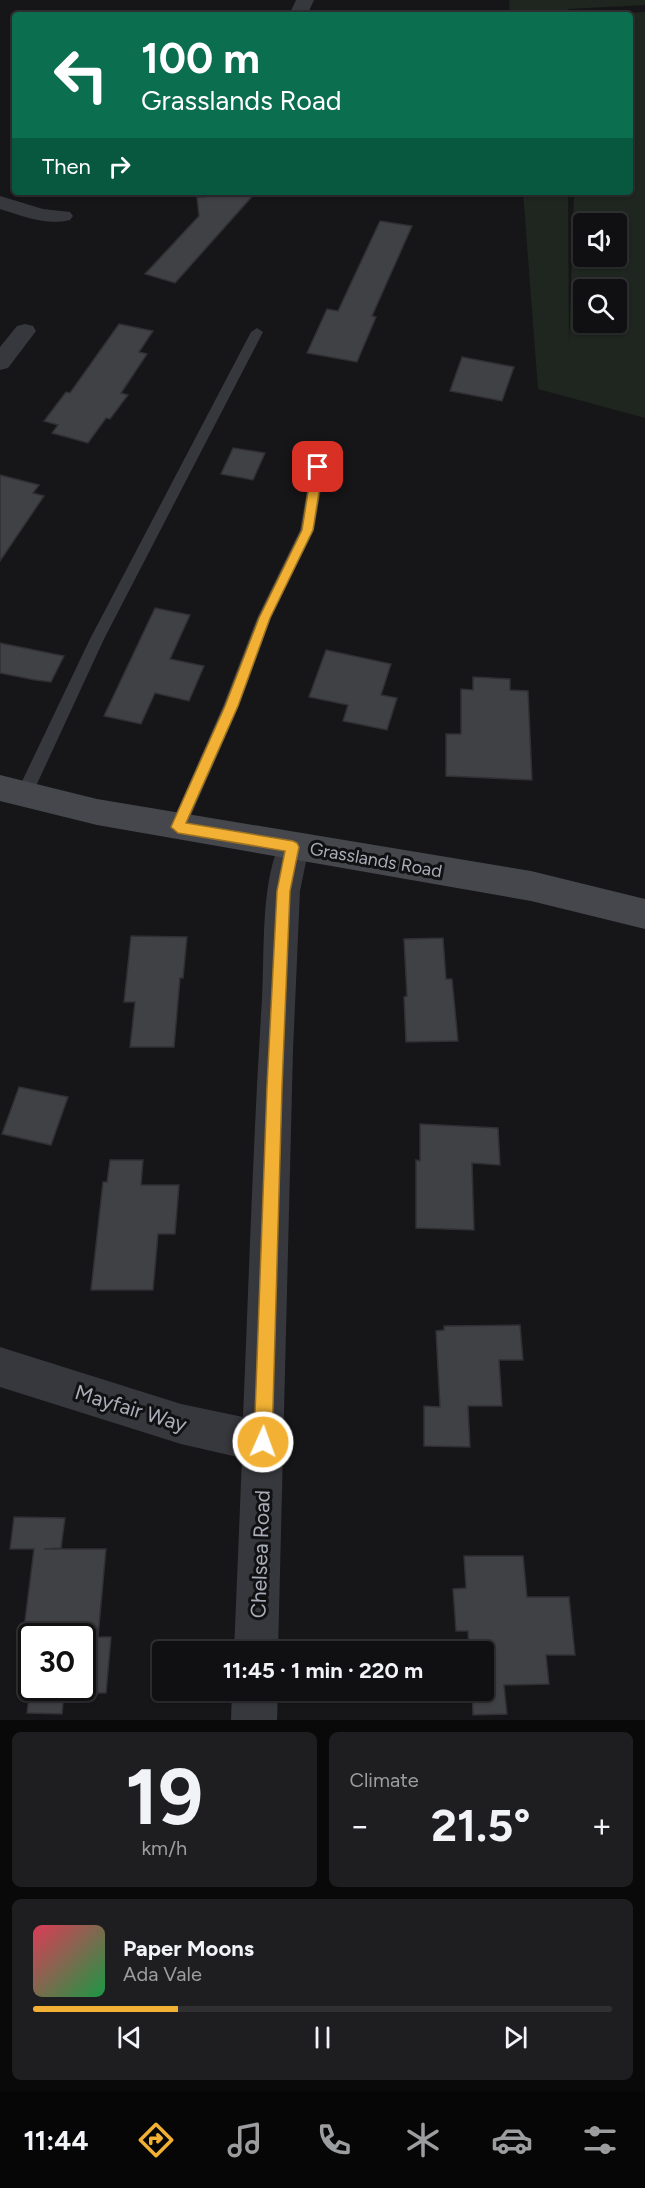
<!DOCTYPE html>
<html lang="en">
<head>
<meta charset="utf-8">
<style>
  body { margin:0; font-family:Figtree,sans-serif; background:#1e1e20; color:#f1f3f6; height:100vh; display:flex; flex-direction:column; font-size:22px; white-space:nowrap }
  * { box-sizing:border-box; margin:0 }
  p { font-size:20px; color:#9c9d9f }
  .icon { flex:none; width:33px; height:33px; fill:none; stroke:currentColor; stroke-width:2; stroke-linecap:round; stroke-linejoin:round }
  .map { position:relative; height:1720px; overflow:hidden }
  .details { display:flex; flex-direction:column; gap:12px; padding:12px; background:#09090a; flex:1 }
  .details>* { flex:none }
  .banner { position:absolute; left:12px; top:12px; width:621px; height:183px; border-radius:6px; box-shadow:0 2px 4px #0004,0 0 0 2px #303032; background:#0b6e4f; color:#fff; overflow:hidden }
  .buttons { position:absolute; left:573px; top:213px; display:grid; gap:12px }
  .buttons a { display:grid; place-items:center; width:54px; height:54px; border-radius:6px; background:#101012; box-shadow:0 2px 4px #0004,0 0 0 2px #303032; font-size:30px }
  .speed { position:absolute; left:18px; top:1623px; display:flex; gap:12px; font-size:30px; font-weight:700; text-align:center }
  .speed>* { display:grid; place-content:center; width:78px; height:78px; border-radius:50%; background:#101012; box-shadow:0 2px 4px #0004,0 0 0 2px #303032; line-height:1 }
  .speed .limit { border:3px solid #111; border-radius:9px; background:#fff; color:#111 }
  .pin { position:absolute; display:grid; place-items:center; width:51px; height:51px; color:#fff; margin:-26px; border-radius:12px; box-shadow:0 3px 9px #0006 }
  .me { position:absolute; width:66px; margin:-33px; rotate:2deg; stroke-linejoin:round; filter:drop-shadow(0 0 4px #0008) }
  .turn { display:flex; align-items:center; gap:21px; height:126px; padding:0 30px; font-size:27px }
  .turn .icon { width:78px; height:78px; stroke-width:2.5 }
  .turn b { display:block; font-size:42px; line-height:51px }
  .then { display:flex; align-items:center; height:57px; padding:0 30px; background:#0003; gap:12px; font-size:22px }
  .big { font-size:45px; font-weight:700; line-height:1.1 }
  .details .tile { flex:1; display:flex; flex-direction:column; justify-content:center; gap:9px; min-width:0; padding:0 21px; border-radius:9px; background:#1e1e20 }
  .details .dial { align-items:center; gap:0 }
  .dial b { font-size:78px; line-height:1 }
  .song { display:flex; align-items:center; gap:18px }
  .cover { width:72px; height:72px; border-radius:9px; background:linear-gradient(135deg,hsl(350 70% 55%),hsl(140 70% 35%)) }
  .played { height:6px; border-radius:3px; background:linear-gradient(90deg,#f2b134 25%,#303032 25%) }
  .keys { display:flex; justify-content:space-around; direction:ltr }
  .heat { display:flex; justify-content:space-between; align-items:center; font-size:33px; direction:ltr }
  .details .tiles { flex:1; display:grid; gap:12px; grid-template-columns:1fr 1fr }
  .tile:last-child { grid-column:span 2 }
  .trip { position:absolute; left:152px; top:1641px; width:342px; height:60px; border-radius:6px; background:#101012; box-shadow:0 2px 4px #0004,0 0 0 2px #303032; font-weight:700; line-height:60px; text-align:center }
  .tabs { display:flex; height:96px; justify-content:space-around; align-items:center; background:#060607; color:#9c9d9f }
  .tabs .icon { width:42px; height:42px }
  .tabs .active { color:#f2b134 }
  .tabs b { font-size:27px; color:#f1f3f6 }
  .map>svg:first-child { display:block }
  .green { fill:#1e261f; fill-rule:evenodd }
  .building { fill:#404145; stroke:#303034; stroke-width:1.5; fill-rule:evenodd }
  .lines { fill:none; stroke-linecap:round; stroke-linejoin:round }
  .lane { fill:#37383d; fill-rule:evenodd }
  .street { fill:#37383d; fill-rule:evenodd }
  .secondary { fill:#45474d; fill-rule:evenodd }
  .route { fill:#f2b134; stroke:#9d7322; stroke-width:1.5 }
  .labels { text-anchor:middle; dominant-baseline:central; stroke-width:6; stroke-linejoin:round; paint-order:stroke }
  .street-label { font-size:18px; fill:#a8adb8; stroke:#111113 }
  .near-street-label { font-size:21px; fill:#a8adb8; stroke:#111113 }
</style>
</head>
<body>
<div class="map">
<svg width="645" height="1720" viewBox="0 0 645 1720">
  <rect width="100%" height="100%" fill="#161618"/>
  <g class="green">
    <polygon points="509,0 645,0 645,5 568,9 567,15 510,15"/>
    <path d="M645,12v406l-107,-29 -15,-197h45l1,155 5,-155h56v-177h-41zM584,224h32v32h-32zM584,290h32v32h-32z"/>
  </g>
  <g class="building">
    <polygon points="205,192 256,192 175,283 145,274 199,216 197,197 205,197"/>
    <polygon points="380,221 412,226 372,316 376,317 357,362 307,353 327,309 338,311"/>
    <polygon points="119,324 153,331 139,352 147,354 121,393 128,395 110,419 106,418 88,443 52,433 58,425 44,421 66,392 70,393"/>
    <polygon points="462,357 514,367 502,401 450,391"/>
    <polygon points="233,448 265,453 253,480 221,474"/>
    <polygon points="0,475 39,485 33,493 44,496 0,561"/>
    <polygon points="155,608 190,615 170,659 204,666 189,701 155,693 141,724 104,716"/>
    <polygon points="0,643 64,656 51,682 35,680 0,673"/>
    <polygon points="326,650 391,664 381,695 397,698 387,730 343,721 348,705 309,697"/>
    <polygon points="473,677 510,679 510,690 528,691 532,780 446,776 446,734 461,734 461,689 473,690"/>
    <polygon points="131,936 187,937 183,978 180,978 174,1047 130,1047 135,1002 124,1002"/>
    <polygon points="443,938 446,979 452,979 458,1041 406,1042 404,997 407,996 404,939"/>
    <polygon points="19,1087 68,1097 51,1145 2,1134"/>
    <polygon points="420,1124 498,1128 500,1165 472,1163 474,1230 416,1228 416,1160 420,1161"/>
    <polygon points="110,1160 143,1160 141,1185 179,1185 175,1234 158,1234 153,1290 91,1290 103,1182 107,1182"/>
    <polygon points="520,1325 523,1360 499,1360 502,1406 468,1406 470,1447 424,1446 424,1406 440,1407 436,1331 444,1330 444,1326"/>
    <path d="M14,1517l51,1 -4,30 -17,1h62l-8,88h13l-5,56h-42l-2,21 -35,-1 3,-28 -13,-1 17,-135h-24zM32,1636h50v52h-50z"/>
    <polygon points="464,1556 523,1556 527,1597 569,1597 575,1655 546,1655 549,1684 504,1685 507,1714 473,1715 472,1690 483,1690 483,1652 469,1652 468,1631 456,1631 453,1589 466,1588"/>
  </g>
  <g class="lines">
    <g class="lane">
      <polygon points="257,328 263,332 104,639 30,799 24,801 18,799 16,794 90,639 251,332"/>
      <polygon points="318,463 325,467 314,530 271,618 239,706 186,827 184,832 178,834 172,832 170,827 223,706 257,618 300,530 311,467"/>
    </g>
    <g class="street">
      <polygon points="296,0 314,0 307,15 289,15"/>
      <path d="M0,196l43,13 27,3 3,4 -3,4c-24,6 -47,-4 -70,-11z"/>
      <polygon points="25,324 33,326 36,331 8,368 0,370 0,347 17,326"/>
      <path d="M293,834l11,4 5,9 -9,44 -7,159 -15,602h-44l8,-194 -61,-14 -181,-57v-40l181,57 62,13c6,-139 10,-279 19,-418 3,-49 -2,-117 20,-161z"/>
      <polygon points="232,1690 278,1690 277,1720 231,1720"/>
    </g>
    <polygon class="secondary" points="0,775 97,799 531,871 645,899 645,929 531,901 97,825 0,801"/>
  </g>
  <polygon class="route" points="318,463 323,467 313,530 270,618 238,706 186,823 293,841 297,843 299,847 290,891 282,1087 272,1442 270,1448 263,1451 257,1448 254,1442 267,1087 277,891 285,851 178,833 171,827 225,706 259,618 302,530 312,467"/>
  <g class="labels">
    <g class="street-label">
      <text transform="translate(376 860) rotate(10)">Grasslands Road</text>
    </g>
    <g class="near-street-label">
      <text transform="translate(131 1408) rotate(17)">Mayfair Way</text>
      <text transform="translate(260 1554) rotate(-88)">Chelsea Road</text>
    </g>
  </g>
</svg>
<div class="buttons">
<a><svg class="icon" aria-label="sound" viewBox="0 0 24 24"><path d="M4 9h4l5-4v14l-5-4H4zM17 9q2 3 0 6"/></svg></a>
<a><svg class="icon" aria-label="search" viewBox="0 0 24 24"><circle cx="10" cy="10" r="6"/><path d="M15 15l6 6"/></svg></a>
</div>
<div class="speed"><div class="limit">30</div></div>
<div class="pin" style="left:318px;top:467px;background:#d93025"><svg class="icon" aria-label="arrive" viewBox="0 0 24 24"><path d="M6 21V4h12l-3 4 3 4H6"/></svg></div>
<svg class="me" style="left:263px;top:1442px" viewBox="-20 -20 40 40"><circle r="17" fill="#f2b134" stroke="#fff" stroke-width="3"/><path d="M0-11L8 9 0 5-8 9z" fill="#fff"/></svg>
<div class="trip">11:45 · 1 min · 220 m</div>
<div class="banner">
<div class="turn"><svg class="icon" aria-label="left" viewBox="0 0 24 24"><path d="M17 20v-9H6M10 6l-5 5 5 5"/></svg><div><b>100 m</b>Grasslands Road</div></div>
<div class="then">Then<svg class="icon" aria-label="right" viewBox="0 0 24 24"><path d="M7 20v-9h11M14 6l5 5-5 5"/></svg></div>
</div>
</div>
<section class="details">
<div class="tiles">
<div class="tile dial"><b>19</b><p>km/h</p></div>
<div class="tile"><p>Climate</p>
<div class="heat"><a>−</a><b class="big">21.5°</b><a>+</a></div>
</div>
<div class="tile">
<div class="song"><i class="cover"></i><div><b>Paper Moons</b><p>Ada Vale</p></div></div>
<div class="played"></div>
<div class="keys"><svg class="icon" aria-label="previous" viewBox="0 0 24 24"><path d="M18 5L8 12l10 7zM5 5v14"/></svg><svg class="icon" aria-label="pause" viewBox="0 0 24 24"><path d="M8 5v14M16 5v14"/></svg><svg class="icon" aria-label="next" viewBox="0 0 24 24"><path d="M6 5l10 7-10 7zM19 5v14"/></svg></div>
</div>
</div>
</section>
<nav class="tabs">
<b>11:44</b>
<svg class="icon active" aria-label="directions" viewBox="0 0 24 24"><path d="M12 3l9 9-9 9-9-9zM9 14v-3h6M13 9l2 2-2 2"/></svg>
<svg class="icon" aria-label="music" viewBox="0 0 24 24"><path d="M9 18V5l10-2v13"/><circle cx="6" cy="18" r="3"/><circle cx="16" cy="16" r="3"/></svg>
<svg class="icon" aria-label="phone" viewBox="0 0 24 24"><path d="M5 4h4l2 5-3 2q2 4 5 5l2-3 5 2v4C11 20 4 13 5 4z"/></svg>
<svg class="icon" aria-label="climate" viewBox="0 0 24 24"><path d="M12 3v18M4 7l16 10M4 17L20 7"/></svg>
<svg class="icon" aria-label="car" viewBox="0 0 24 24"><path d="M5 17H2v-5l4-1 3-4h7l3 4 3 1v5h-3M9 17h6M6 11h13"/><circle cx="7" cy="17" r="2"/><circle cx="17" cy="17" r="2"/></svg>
<svg class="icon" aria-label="filters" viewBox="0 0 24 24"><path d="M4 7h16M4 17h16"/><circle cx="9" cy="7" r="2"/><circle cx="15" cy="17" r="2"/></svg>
</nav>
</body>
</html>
